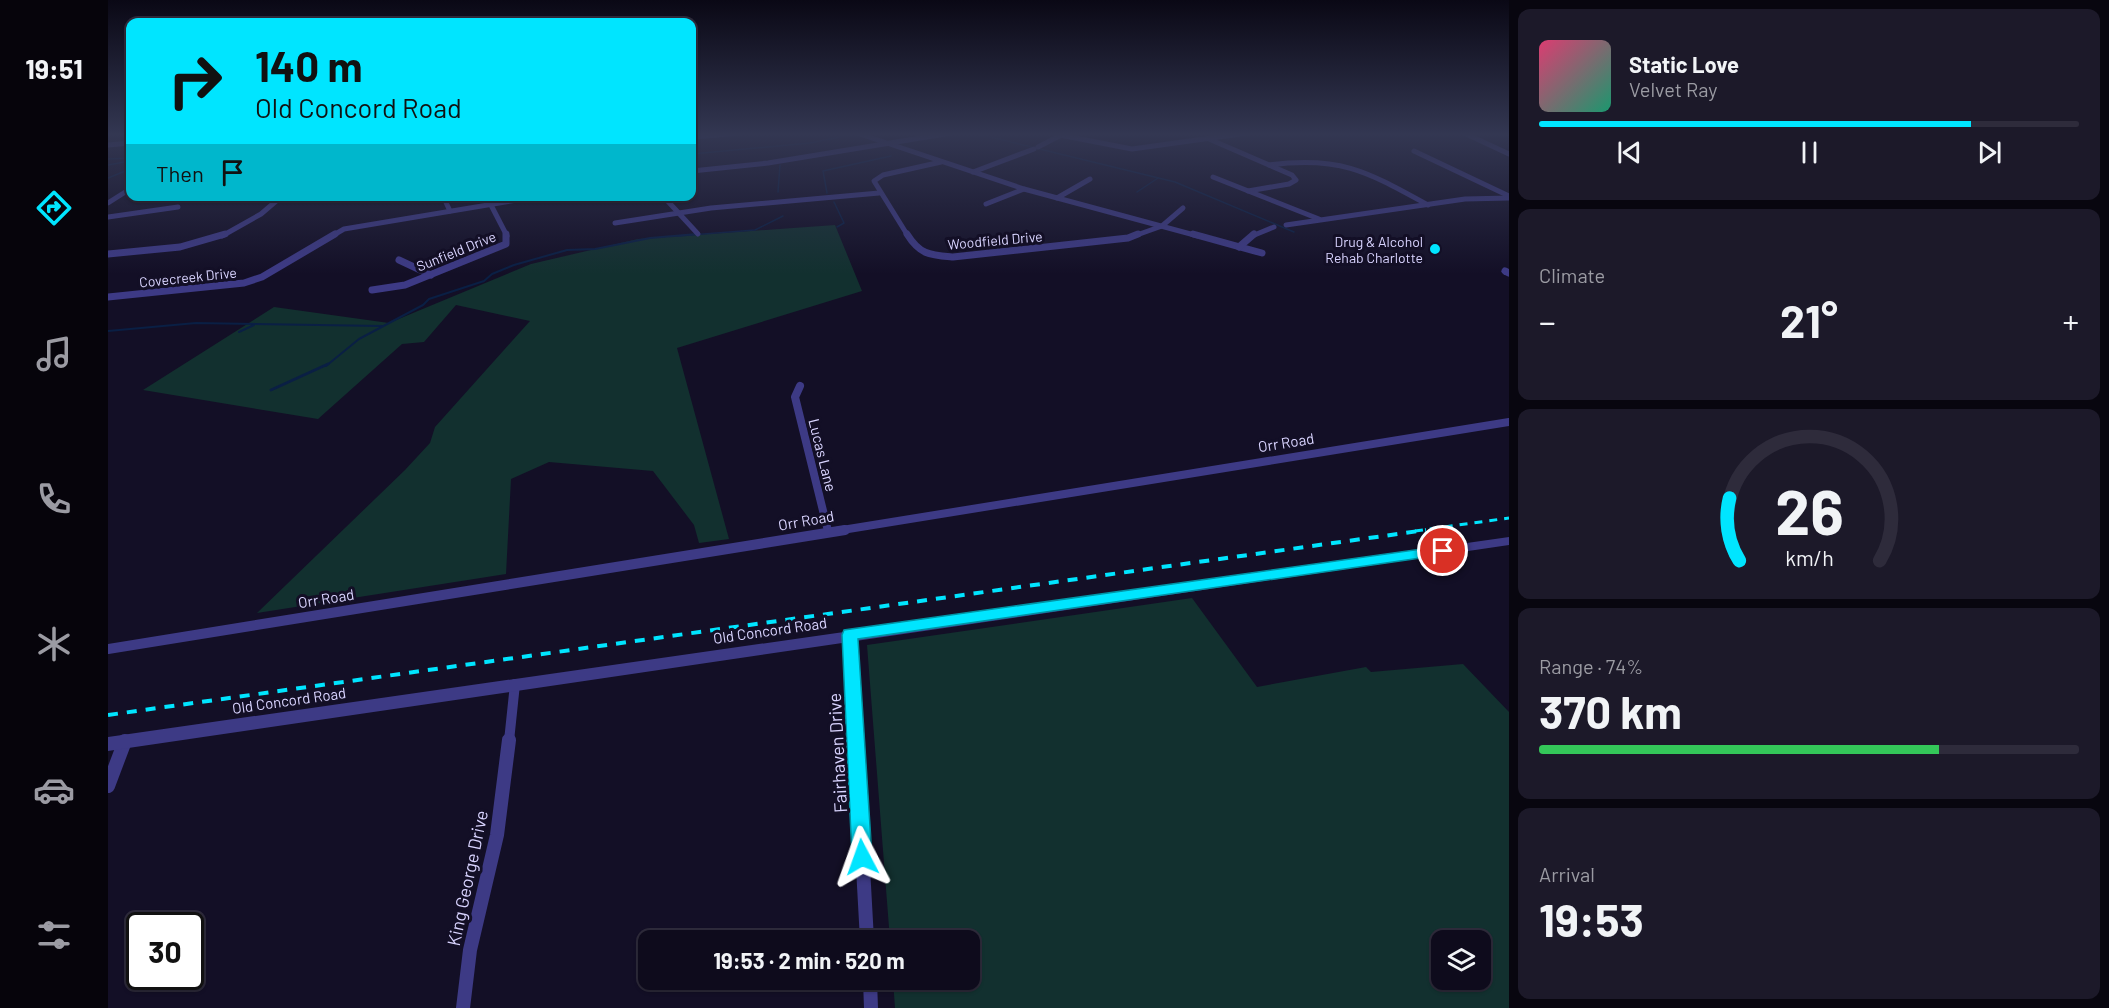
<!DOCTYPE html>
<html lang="en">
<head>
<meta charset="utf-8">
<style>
  body { margin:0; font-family:Barlow,sans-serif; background:#1c1929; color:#f1f3f6; height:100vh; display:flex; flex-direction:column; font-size:22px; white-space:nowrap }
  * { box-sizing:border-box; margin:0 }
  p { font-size:20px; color:#9b9ba3 }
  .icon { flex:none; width:33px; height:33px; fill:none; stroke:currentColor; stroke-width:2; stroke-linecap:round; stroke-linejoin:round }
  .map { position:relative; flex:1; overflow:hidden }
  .details { display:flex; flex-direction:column; gap:9px; padding:9px; background:#08060f; width:600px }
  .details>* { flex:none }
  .banner { position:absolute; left:18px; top:18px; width:570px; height:183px; border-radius:12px; box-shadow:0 2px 4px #0004,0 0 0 2px #2e2b3b; background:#00e5ff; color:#111; overflow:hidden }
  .fabs { position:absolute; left:1323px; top:930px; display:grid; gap:12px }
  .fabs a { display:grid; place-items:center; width:60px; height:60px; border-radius:12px; background:#0e0b1c; box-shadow:0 2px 4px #0004,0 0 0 2px #2e2b3b; font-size:30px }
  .speed { position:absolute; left:18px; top:912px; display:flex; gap:12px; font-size:30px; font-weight:700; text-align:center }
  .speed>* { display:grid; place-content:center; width:78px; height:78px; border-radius:50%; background:#0e0b1c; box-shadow:0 2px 4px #0004,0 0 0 2px #2e2b3b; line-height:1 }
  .speed .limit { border:3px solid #111; border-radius:9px; background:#fff; color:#111 }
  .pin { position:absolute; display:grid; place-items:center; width:51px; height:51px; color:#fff; margin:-26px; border:3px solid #fff; border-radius:50%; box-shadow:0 2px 6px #0007 }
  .me { position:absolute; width:66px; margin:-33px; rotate:356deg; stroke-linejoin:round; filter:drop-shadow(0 0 4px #0008) }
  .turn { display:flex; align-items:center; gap:21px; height:126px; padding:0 30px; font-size:27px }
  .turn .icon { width:78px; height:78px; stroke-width:2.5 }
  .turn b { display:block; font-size:42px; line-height:51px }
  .then { display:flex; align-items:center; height:57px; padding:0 30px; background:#0003; gap:12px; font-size:22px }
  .big { font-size:45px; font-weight:700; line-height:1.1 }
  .details .widget { flex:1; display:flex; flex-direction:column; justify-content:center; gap:9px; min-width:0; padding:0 21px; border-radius:12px; background:#1c1929 }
  .details .dial { align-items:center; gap:0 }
  .dial svg { height:156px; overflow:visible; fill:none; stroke:#2e2b3b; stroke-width:7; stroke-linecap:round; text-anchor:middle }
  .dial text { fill:#f1f3f6; stroke:none }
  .song { display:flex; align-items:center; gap:18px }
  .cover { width:72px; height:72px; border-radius:9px; background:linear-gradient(135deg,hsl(340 70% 55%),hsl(160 70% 35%)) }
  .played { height:6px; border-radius:3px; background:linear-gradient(90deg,#00e5ff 80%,#2e2b3b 80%) }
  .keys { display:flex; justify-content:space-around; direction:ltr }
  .heat { display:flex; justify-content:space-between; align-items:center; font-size:33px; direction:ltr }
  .charge { height:9px; border-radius:4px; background:linear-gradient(90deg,#34c759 74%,#2e2b3b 0) }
  .trip { position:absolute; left:530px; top:930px; width:342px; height:60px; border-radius:12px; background:#0e0b1c; box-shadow:0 2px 4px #0004,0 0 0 2px #2e2b3b; font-weight:700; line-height:60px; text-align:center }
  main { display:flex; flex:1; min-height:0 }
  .dock { display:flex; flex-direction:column; width:108px; justify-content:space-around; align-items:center; background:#06040b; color:#9b9ba3 }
  .dock .icon { width:42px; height:42px }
  .dock .active { color:#00e5ff }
  .dock b { font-size:27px; color:#f1f3f6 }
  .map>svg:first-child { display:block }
  .green { fill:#12302f; fill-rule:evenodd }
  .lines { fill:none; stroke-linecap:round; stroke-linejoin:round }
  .stream-far2 { stroke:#0a1f44; stroke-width:1.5 }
  .stream-far1 { stroke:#0a1f44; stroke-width:2 }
  .stream { stroke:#0a1f44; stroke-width:3 }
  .minor-far4 { stroke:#3d3a85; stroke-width:5 }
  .minor-far3 { stroke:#3d3a85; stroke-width:7 }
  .minor-far2 { stroke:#3d3a85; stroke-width:8 }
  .minor-far1 { stroke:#3d3a85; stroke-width:10 }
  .minor { stroke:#3d3a85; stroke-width:14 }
  .tertiary { fill:#3d3a85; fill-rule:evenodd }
  .rail-far1 { stroke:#00e5ff; stroke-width:3; stroke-dasharray:8 7; stroke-linecap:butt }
  .rail { stroke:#00e5ff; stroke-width:4; stroke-dasharray:10 9; stroke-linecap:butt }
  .route { fill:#00e5ff; stroke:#0095a6; stroke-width:1.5 }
  .poi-dot { fill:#00e5ff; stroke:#130f26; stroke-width:2 }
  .labels { text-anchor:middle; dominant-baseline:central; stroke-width:6; stroke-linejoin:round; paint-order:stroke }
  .far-street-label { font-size:14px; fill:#d9d4ff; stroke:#130f26 }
  .far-poi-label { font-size:14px; fill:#d9d4ff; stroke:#130f26; text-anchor:end }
  .street-label { font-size:15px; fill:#d9d4ff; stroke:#130f26 }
  .near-street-label { font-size:18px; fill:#d9d4ff; stroke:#130f26 }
</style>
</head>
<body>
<main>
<nav class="dock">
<b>19:51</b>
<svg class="icon active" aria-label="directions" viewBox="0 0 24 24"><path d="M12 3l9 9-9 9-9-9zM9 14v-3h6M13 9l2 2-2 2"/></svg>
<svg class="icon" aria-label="music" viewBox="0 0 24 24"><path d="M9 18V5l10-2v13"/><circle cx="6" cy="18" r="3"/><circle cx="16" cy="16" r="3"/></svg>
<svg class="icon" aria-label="phone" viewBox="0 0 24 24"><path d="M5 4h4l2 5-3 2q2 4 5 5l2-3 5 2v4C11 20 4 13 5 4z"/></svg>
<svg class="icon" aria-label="climate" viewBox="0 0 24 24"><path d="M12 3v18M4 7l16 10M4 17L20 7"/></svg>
<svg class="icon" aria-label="car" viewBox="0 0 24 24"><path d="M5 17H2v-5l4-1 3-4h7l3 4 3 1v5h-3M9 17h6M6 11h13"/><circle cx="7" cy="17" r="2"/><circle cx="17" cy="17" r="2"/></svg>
<svg class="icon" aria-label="filters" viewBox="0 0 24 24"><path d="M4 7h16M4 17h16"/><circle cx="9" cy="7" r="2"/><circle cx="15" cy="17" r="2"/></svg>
</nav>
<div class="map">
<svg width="1401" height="1008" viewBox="0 0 1401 1008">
  <rect width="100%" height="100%" fill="#130f26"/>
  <g class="green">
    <polygon points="727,225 754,291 569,348 621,539 591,543 586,525 545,471 441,462 403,479 398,574 149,613 297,470 322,443 327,427 422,321 348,305 316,342 294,344 210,419 35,390 166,307 281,323 423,264 530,239"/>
    <path d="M1084,598l65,89 109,-20 5,5 92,-8 46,48v296h-614l-2,-28h76v-40h-79l-23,-295zM1334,940h38v40h-38z"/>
  </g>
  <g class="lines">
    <g class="stream-far2">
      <polyline points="866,133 1067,182 1186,232"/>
      <polyline points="1387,133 1401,137"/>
      <polyline points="584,154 702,143 746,134"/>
      <polyline points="0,159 22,158"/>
      <polyline points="0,165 22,161"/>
      <polyline points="0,178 22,169"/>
      <polyline points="670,192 672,165"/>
      <polyline points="1029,192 1050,178"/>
      <polyline points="719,193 715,171 783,156"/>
      <polyline points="726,202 736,223 729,227"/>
      <polyline points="570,236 647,230 675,216"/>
    </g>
    <g class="stream-far1">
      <polyline points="0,331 88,323 274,326"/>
      <polyline points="131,332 146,325"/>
      <polyline points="218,366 251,339 315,305 321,299 376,281 384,274 406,265 459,250 487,249 542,238 589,234"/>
    </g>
    <polyline class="stream" points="163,390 220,364"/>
    <g class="minor-far4">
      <polyline points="749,133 916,189 1090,236"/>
      <polyline points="1356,133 1401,154"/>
      <polyline points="952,135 1024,149 1139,133"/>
      <polyline points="584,137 632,133"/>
      <polyline points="1101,139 1184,175 1188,180 1181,184 1140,191"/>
      <polyline points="0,145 22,143"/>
      <polyline points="930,147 957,133"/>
      <polyline points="1306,151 1401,196"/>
      <path d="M1161,165c72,-9 97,6 159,40"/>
      <polyline points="584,171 660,163 843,133"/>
      <polyline points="865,172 926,149"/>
      <polyline points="1105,177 1211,219"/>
      <polyline points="335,196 342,211"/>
      <polyline points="555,196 590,234"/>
      <polyline points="949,198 982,179"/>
      <polyline points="0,203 22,189"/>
      <polyline points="878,204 916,189"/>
      <polyline points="383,205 399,236"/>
      <polyline points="0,217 70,207"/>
      <polyline points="507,223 603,208 771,193"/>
      <polyline points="1178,225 1357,199 1401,198"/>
      <polyline points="114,236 153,214 174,196"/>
      <polyline points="224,236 236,229 433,196"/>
      <polyline points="800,236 766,181 775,175 833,162"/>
      <polyline points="1026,236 1054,226 1075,208"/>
      <polyline points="1144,236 1166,227"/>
    </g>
    <g class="minor-far3">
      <path d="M799,234c13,21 23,21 46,23l175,-19 10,-4"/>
      <polyline points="1085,234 1154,253"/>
      <polyline points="1131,247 1146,234"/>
      <polyline points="0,254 72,247 117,234"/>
      <polyline points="291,260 323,275"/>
      <polyline points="1397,271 1401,273"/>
      <polyline points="264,290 297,285 398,244 398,234"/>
      <polyline points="0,297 136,283 154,277 227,234"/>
    </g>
    <g class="minor-far2">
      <polyline points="692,386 687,397 720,531"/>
      <polyline points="728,531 1401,422"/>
    </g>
    <g class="minor-far1">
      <polyline points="742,635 748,741"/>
      <polyline points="0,649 737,530"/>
      <polyline points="401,741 407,684"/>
    </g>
    <g class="minor">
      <polyline points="748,740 759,940"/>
      <polyline points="0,786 17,741"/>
      <polyline points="762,980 763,1008"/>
      <polyline points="355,1008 362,950 389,835 401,740"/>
    </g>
    <polygon class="tertiary" points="1401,537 1401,545 0,751 0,737"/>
    <polyline class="rail-far1" points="1307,531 1401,518"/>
    <polyline class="rail" points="0,715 1318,530"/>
  </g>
  <linearGradient id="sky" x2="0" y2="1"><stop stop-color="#0a0815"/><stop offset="0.49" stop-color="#333752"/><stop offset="1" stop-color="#333752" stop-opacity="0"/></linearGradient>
  <rect width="1401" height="274" fill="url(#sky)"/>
  <polygon class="route" points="1335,546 1342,551 1340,554 750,639 764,857 761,864 754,866 747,864 744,857 734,635 736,630"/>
  <circle class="poi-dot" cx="1327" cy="249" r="6"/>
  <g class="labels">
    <g class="far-street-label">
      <text transform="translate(887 240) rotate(-5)">Woodfield Drive</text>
      <text transform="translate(348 251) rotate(-22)">Sunfield Drive</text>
      <text transform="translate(80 277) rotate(-6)">Covecreek Drive</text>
    </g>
    <g class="far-poi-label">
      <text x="1315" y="241">Drug &amp; Alcohol<tspan x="1315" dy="16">Rehab Charlotte</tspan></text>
    </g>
    <g class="street-label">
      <text transform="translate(1178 442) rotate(-9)">Orr Road</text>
      <text transform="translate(715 455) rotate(76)">Lucas Lane</text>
      <text transform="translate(698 520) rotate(-10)">Orr Road</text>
      <text transform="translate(218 598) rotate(-9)">Orr Road</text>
      <text transform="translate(662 630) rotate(-8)">Old Concord Road</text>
      <text transform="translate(181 700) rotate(-8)">Old Concord Road</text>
    </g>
    <g class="near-street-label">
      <text transform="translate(729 753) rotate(-93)">Fairhaven Drive</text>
      <text transform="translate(359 878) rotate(-78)">King George Drive</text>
    </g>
  </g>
</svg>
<div class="fabs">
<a><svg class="icon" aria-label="layers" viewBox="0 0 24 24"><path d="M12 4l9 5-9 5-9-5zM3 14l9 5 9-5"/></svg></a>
</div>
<div class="speed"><div class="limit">30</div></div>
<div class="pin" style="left:1335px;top:551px;background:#d93025"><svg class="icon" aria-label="arrive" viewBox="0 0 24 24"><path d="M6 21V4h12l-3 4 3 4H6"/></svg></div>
<svg class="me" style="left:754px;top:857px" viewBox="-20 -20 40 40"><path d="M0-17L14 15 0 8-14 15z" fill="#00e5ff" stroke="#fff" stroke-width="4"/></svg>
<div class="trip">19:53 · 2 min · 520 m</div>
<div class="banner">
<div class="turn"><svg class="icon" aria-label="right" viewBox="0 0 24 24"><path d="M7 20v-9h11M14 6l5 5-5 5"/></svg><div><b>140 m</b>Old Concord Road</div></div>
<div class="then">Then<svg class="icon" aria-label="arrive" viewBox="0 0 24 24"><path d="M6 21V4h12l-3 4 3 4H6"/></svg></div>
</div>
</div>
<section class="details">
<div class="widget">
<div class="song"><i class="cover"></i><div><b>Static Love</b><p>Velvet Ray</p></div></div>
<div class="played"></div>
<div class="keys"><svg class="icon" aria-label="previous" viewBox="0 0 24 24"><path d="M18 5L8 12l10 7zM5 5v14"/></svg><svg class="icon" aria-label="pause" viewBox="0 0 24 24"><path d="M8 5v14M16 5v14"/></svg><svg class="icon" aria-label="next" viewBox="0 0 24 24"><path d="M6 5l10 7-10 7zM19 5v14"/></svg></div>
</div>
<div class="widget"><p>Climate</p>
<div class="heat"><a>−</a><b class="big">21°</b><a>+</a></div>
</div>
<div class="widget dial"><svg viewBox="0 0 100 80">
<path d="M14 69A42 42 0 1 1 86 69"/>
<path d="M14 69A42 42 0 0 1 9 37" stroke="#00e5ff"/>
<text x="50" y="56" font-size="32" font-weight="700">26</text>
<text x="50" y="72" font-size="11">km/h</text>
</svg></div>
<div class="widget"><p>Range · 74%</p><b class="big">370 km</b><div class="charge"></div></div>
<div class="widget"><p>Arrival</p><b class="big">19:53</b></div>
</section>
</main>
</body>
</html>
